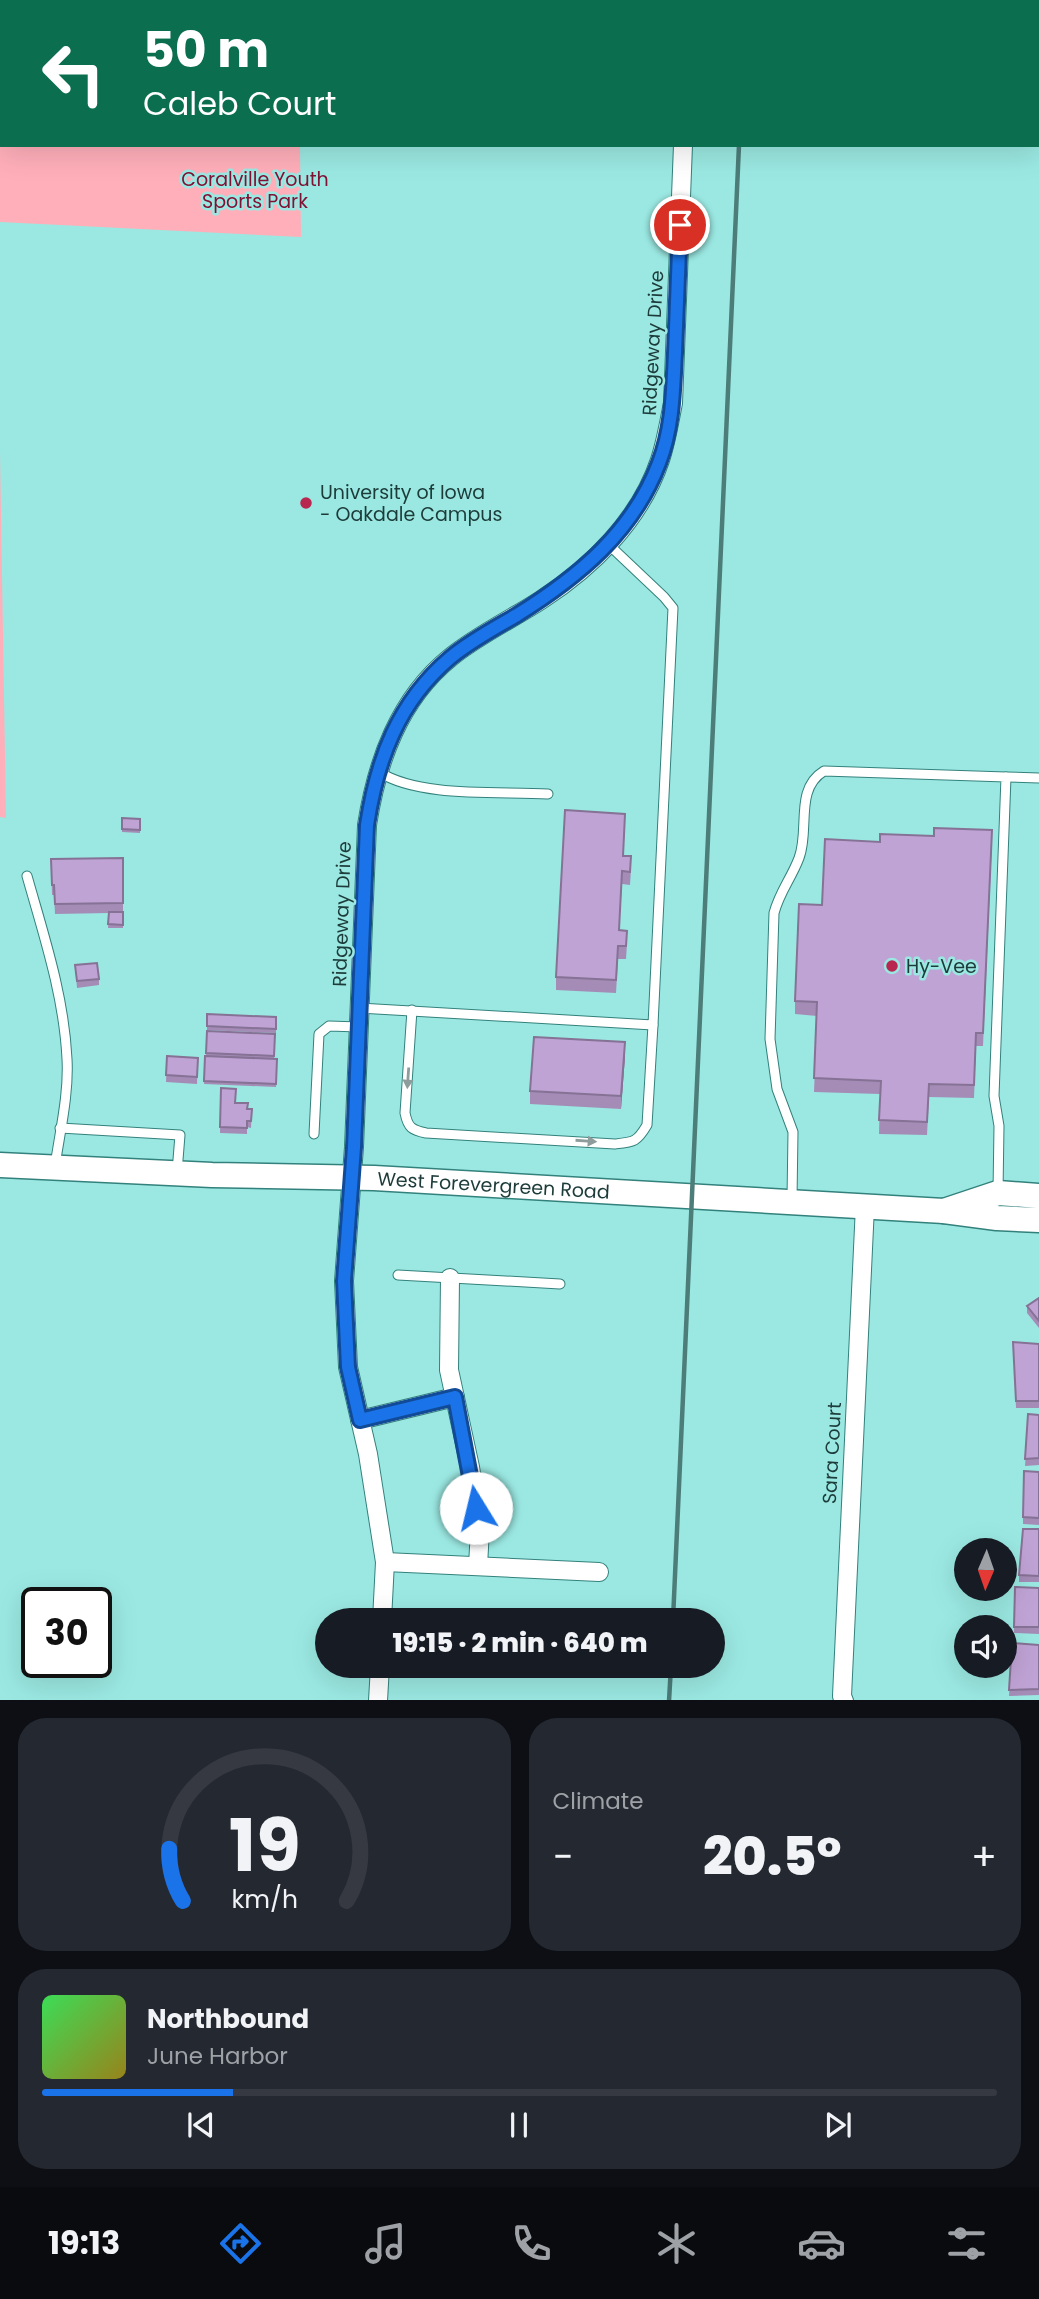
<!DOCTYPE html>
<html lang="en">
<head>
<meta charset="utf-8">
<style>
  body { margin:0; font-family:Poppins,sans-serif; background:#242831; color:#f1f3f6; height:100vh; display:flex; flex-direction:column; font-size:26px; white-space:nowrap }
  * { box-sizing:border-box; margin:0 }
  p { font-size:23px; color:#9ea1a6 }
  .icon { flex:none; width:38px; height:38px; fill:none; stroke:currentColor; stroke-width:2; stroke-linecap:round; stroke-linejoin:round }
  .map { position:relative; height:1700px; overflow:hidden }
  .sheet { display:flex; flex-direction:column; gap:18px; padding:18px; background:#0d0f14; flex:1 }
  .sheet>* { flex:none }
  .hud { position:absolute; left:0px; top:0px; width:1040px; height:147px; box-shadow:0 7px 28px #0002; background:#0b6e4f; color:#fff; overflow:hidden }
  .needle { width:46px; rotate:182deg }
  .controls { position:absolute; left:954px; top:1538px; display:grid; gap:14px }
  .controls a { display:grid; place-items:center; width:63px; height:63px; border-radius:50%; background:#171b24; box-shadow:0 7px 28px #0002; font-size:35px }
  .speed { position:absolute; left:21px; top:1587px; display:flex; gap:14px; font-size:35px; font-weight:700; text-align:center }
  .speed>* { display:grid; place-content:center; width:91px; height:91px; border-radius:50%; background:#171b24; box-shadow:0 7px 28px #0002; line-height:1 }
  .speed .limit { border:4px solid #111; border-radius:10px; background:#fff; color:#111 }
  .pin { position:absolute; display:grid; place-items:center; width:60px; height:60px; color:#fff; margin:-30px; border:4px solid #fff; border-radius:50%; box-shadow:0 2px 7px #0007 }
  .me { position:absolute; width:77px; margin:-38px; rotate:351deg; stroke-linejoin:round; filter:drop-shadow(0 0 5px #0008) }
  .turn { display:flex; align-items:center; gap:24px; height:147px; padding:0 28px; font-size:32px }
  .turn .icon { width:91px; height:91px; stroke-width:2.5 }
  .turn b { display:block; font-size:49px; line-height:60px }
  .big { font-size:52px; font-weight:800; line-height:1.1 }
  .sheet .widget { flex:1; display:flex; flex-direction:column; justify-content:center; gap:10px; min-width:0; padding:0 24px; border-radius:28px; background:#242831 }
  .sheet .dial { align-items:center; gap:0 }
  .dial svg { height:182px; overflow:visible; fill:none; stroke:#363941; stroke-width:7; stroke-linecap:round; text-anchor:middle }
  .dial text { fill:#f1f3f6; stroke:none }
  .song { display:flex; align-items:center; gap:21px }
  .cover { width:84px; height:84px; border-radius:10px; background:linear-gradient(135deg,hsl(130 70% 55%),hsl(50 70% 35%)) }
  .played { height:7px; border-radius:4px; background:linear-gradient(90deg,#1a73e8 20%,#363941 20%) }
  .keys { display:flex; justify-content:space-around; direction:ltr }
  .heat { display:flex; justify-content:space-between; align-items:center; font-size:38px; direction:ltr }
  .sheet .tiles { flex:1; display:grid; gap:18px; grid-template-columns:1fr 1fr }
  .widget:last-child { grid-column:span 2 }
  .trip { position:absolute; left:315px; top:1608px; width:410px; height:70px; border-radius:35px; background:#171b24; box-shadow:0 7px 28px #0002; font-weight:800; line-height:70px; text-align:center }
  .menu { display:flex; height:112px; justify-content:space-around; align-items:center; background:#090b0e; color:#9ea1a6 }
  .menu .icon { width:49px; height:49px }
  .menu .active { color:#1a73e8 }
  .menu b { font-size:32px; color:#f1f3f6 }
  .map>svg:first-child { display:block }
  .green { fill:#ffafba }
  .water { fill:url(#water-ripples); stroke:#76a356; stroke-width:2 }
  .lines { fill:none; stroke-linecap:round; stroke-linejoin:round }
  .lane-casing { stroke:#33817c; stroke-width:11 }
  .street-casing { stroke:#33817c; stroke-width:20 }
  .secondary-casing { stroke:#33817c; stroke-width:27 }
  .lane { stroke:#fff; stroke-width:9 }
  .street { stroke:#fff; stroke-width:18 }
  .secondary { stroke:#fff; stroke-width:24 }
  .rail { stroke:#4c7d79; stroke-width:4.5 }
  .wall { fill:#a48cb7 }
  .shaded-wall { fill:#867295 }
  .building { fill:#bfa3d5; stroke:#867295; stroke-width:2 }
  .oneway { fill:#8e9d9c }
  .route-casing { stroke:#114b97; stroke-width:18 }
  .route { stroke:#1a73e8; stroke-width:12 }
  .poi-dot { fill:#b72750; stroke:#9be8e2; stroke-width:2.5 }
  .labels { text-anchor:middle; dominant-baseline:central; stroke-width:5; stroke-linejoin:round; paint-order:stroke }
  .park-label { font-size:19px; fill:#801234; stroke:#9be8e2 }
  .street-label { font-size:19px; fill:#1c3b39; stroke:#9be8e2 }
  .poi-label { font-size:19px; fill:#1c3b39; stroke:#9be8e2; text-anchor:start }
</style>
</head>
<body>
<div class="map">
<svg width="1039" height="1701" viewBox="0 0 1039 1701">
  <defs>
    <pattern id="water-ripples" width="26" height="14" patternUnits="userSpaceOnUse" patternTransform="scale(1.75)"><rect width="26" height="14" fill="#9dd063"/><path d="M2 4q2-2 4 0t4 0M15 11q2-2 4 0t4 0" fill="none" stroke="#7faa53"/></pattern>
  </defs>
  <rect width="100%" height="100%" fill="#9be8e2"/>
  <g class="green">
    <polygon points="0,0 284,0 285,2 2,2 2,145 300,145 301,237 0,222"/>
    <polygon points="0,453 6,818 0,817"/>
  </g>
  <polygon class="water" points="36,0 193,0 194,2 36,2"/>
  <g class="lines">
    <defs>
      <g id="lane">
        <path d="M379,772c41,26 120,19 169,22"/>
        <polyline points="1006,777 1039,778"/>
        <path d="M27,876c17,60 37,120 40,183 2,35 -7,72 -12,107"/>
        <polyline points="359,1008 653,1025 673,608 664,597 608,544"/>
        <path d="M412,1010l-7,103c3,15 7,17 21,20l189,11c19,-2 22,-2 32,-19l6,-100"/>
        <polyline points="60,1128 180,1135 177,1172"/>
        <polyline points="314,1134 319,1034 329,1026 359,1027"/>
        <path d="M792,1199l1,-67 -16,-43 -7,-50 4,-126c6,-22 17,-34 25,-55 11,-28 -5,-69 25,-87l182,6 -12,319 5,30 -1,66"/>
        <polyline points="398,1275 560,1284"/>
      </g>
      <g id="street">
        <polyline points="688,2 688,0"/>
        <polyline points="450,1278 449,1370 470,1467 480,1529 478,1566"/>
        <polyline points="360,1420 455,1397"/>
        <polyline points="385,1562 599,1572"/>
        <path d="M382,1620l3,-58 -17,-108 -20,-87 -4,-86 10,-134 13,-322c10,-64 32,-126 84,-168 27,-22 61,-38 90,-57 51,-33 99,-80 119,-140 6,-18 9,-37 13,-57l10,-258"/>
        <polyline points="378,1701 380,1666"/>
        <polyline points="844,1701 842,1696 865,1206"/>
      </g>
      <g id="secondary">
        <path id="s1" d="M0,1165l212,10 162,3 570,33"/>
        <polyline points="1039,1196 998,1193 944,1211 997,1218 1039,1220"/>
      </g>
    </defs>
    <use href="#lane" class="lane-casing"/>
    <use href="#street" class="street-casing"/>
    <use href="#secondary" class="secondary-casing"/>
    <use href="#lane" class="lane"/>
    <use href="#street" class="street"/>
    <use href="#secondary" class="secondary"/>
    <g class="rail">
      <polyline points="745,2 745,0"/>
      <polyline points="673,1620 739,145"/>
      <polyline points="669,1701 671,1666"/>
    </g>
  </g>
  <g class="wall">
    <polygon points="122,818 140,819 140,833 122,832"/>
    <polygon points="625,827 623,856 631,869 630,885 622,884 619,930 627,944 626,959 618,959 616,993 556,990 556,977"/>
    <polygon points="880,842 992,843 983,1046 976,1046 974,1098 929,1097 927,1135 879,1134 880,1094 814,1092 817,1016 795,1014 795,1001 822,905"/>
    <polygon points="123,858 123,928 108,928 109,913 55,914 54,895 52,895 51,859"/>
    <polygon points="75,965 99,979 99,985 77,988"/>
    <polygon points="207,1014 276,1017 276,1033 207,1030"/>
    <polygon points="275,1034 274,1059 277,1059 276,1087 204,1084 206,1053"/>
    <polygon points="167,1056 198,1058 197,1084 166,1082"/>
    <polygon points="625,1056 621,1109 530,1104 530,1091"/>
    <polygon points="221,1088 236,1103 247,1109 252,1109 251,1128 247,1127 247,1134 220,1133"/>
    <polygon points="1039,1298 1039,1328 1027,1313 1027,1306"/>
    <polygon points="1013,1342 1039,1344 1039,1408 1016,1408"/>
    <polygon points="1028,1414 1039,1415 1039,1465 1025,1466"/>
    <polygon points="1039,1472 1039,1525 1023,1524 1023,1517"/>
    <polygon points="1039,1529 1039,1582 1019,1582 1019,1575"/>
    <polygon points="1015,1587 1039,1588 1039,1634 1014,1633"/>
    <polygon points="1012,1643 1039,1645 1039,1695 1009,1696"/>
  </g>
  <polygon class="shaded-wall" points="625,1042 625,1056 621,1109 621,1096"/>
  <g class="building">
    <rect x="360" y="0" width="200" height="2"/>
    <polygon points="565,810 625,814 623,856 631,856 630,872 622,871 619,930 627,931 626,946 618,946 616,980 556,977"/>
    <polygon points="122,818 140,819 140,830 122,829"/>
    <polygon points="934,828 992,830 983,1033 976,1033 974,1085 929,1084 927,1122 879,1120 881,1081 814,1078 817,1002 795,1001 799,904 822,905 825,839 880,842 880,834 934,836"/>
    <polygon points="123,858 123,903 55,904 54,885 52,885 51,859"/>
    <polygon points="109,912 123,912 123,925 108,924"/>
    <polygon points="97,963 99,979 77,981 75,965"/>
    <polygon points="207,1014 276,1017 276,1029 207,1026"/>
    <polygon points="207,1031 275,1034 274,1056 206,1053"/>
    <polygon points="534,1037 625,1042 621,1096 530,1091"/>
    <polygon points="167,1056 198,1058 197,1077 166,1075"/>
    <polygon points="205,1056 277,1059 276,1084 204,1081"/>
    <polygon points="221,1088 236,1089 235,1103 248,1103 247,1109 252,1109 251,1121 247,1121 247,1128 220,1127"/>
    <polygon points="1039,1298 1039,1321 1027,1306"/>
    <polygon points="1013,1342 1039,1344 1039,1401 1016,1401"/>
    <polygon points="1028,1414 1039,1415 1039,1458 1025,1459"/>
    <polygon points="1024,1471 1039,1472 1039,1518 1023,1517"/>
    <polygon points="1023,1529 1039,1529 1039,1576 1019,1575"/>
    <polygon points="1015,1587 1039,1588 1039,1627 1014,1627"/>
    <polygon points="1012,1643 1039,1645 1039,1689 1009,1690"/>
  </g>
  <defs><path id="oneway-solid" d="M-6-.8H1V-3.2L6.5 0L1 3.2V.8H-6Z" transform="scale(1.75)"/></defs>
  <g class="oneway">
    <use href="#oneway-solid" transform="translate(408 1078) rotate(94)"/>
    <use href="#oneway-solid" transform="translate(586 1141) rotate(4)"/>
  </g>
  <g class="lines">
    <defs>
      <path id="route" d="M476,1508l-21,-111 -95,23 -12,-53 -4,-86 10,-134 13,-322c10,-65 31,-123 83,-167 20,-17 45,-30 67,-43 61,-38 116,-83 142,-152 14,-36 14,-73 16,-110 2,-43 3,-85 5,-128"/>
    </defs>
    <use href="#route" class="route-casing"/>
    <use href="#route" class="route"/>
  </g>
  <g class="poi-dot">
    <circle cx="306" cy="503" r="7"/>
    <circle cx="892" cy="966" r="7"/>
  </g>
  <g class="labels">
    <g class="park-label">
      <text x="255" y="179">Coralville Youth<tspan x="255" dy="22">Sports Park</tspan></text>
    </g>
    <g class="street-label">
      <text transform="translate(653 343) rotate(-87)">Ridgeway Drive</text>
      <text transform="translate(342 914) rotate(-88)">Ridgeway Drive</text>
      <text stroke="none"><textPath href="#s1" startOffset="494">West Forevergreen Road</textPath></text>
      <text transform="translate(832 1453) rotate(-87)">Sara Court</text>
    </g>
    <g class="poi-label">
      <text x="320" y="492">University of Iowa<tspan x="320" dy="22">- Oakdale Campus</tspan></text>
      <text x="906" y="966">Hy-Vee</text>
    </g>
  </g>
</svg>
<div class="controls">
<a><svg class="needle" viewBox="-14 -14 28 28"><path d="M0-13l5 13h-10z" fill="#e53935"/><path d="M0 13l5-13h-10z" fill="#9ea1a6"/></svg></a>
<a><svg class="icon" aria-label="sound" viewBox="0 0 24 24"><path d="M4 9h4l5-4v14l-5-4H4zM17 9q2 3 0 6"/></svg></a>
</div>
<div class="speed"><div class="limit">30</div></div>
<div class="pin" style="left:680px;top:225px;background:#d93025"><svg class="icon" aria-label="arrive" viewBox="0 0 24 24"><path d="M6 21V4h12l-3 4 3 4H6"/></svg></div>
<svg class="me" style="left:476px;top:1508px" viewBox="-20 -20 40 40"><circle r="19" fill="#fff"/><path d="M0-13L10 11 0 6-10 11z" fill="#1a73e8"/></svg>
<div class="trip">19:15 · 2 min · 640 m</div>
<div class="hud">
<div class="turn"><svg class="icon" aria-label="left" viewBox="0 0 24 24"><path d="M17 20v-9H6M10 6l-5 5 5 5"/></svg><div><b>50 m</b>Caleb Court</div></div>
</div>
</div>
<section class="sheet">
<div class="tiles">
<div class="widget dial"><svg viewBox="0 0 100 80">
<path d="M14 69A42 42 0 1 1 86 69"/>
<path d="M14 69A42 42 0 0 1 8 46" stroke="#1a73e8"/>
<text x="50" y="56" font-size="32" font-weight="700">19</text>
<text x="50" y="72" font-size="11">km/h</text>
</svg></div>
<div class="widget"><p>Climate</p>
<div class="heat"><a>−</a><b class="big">20.5°</b><a>+</a></div>
</div>
<div class="widget">
<div class="song"><i class="cover"></i><div><b>Northbound</b><p>June Harbor</p></div></div>
<div class="played"></div>
<div class="keys"><svg class="icon" aria-label="previous" viewBox="0 0 24 24"><path d="M18 5L8 12l10 7zM5 5v14"/></svg><svg class="icon" aria-label="pause" viewBox="0 0 24 24"><path d="M8 5v14M16 5v14"/></svg><svg class="icon" aria-label="next" viewBox="0 0 24 24"><path d="M6 5l10 7-10 7zM19 5v14"/></svg></div>
</div>
</div>
</section>
<nav class="menu">
<b>19:13</b>
<svg class="icon active" aria-label="directions" viewBox="0 0 24 24"><path d="M12 3l9 9-9 9-9-9zM9 14v-3h6M13 9l2 2-2 2"/></svg>
<svg class="icon" aria-label="music" viewBox="0 0 24 24"><path d="M9 18V5l10-2v13"/><circle cx="6" cy="18" r="3"/><circle cx="16" cy="16" r="3"/></svg>
<svg class="icon" aria-label="phone" viewBox="0 0 24 24"><path d="M5 4h4l2 5-3 2q2 4 5 5l2-3 5 2v4C11 20 4 13 5 4z"/></svg>
<svg class="icon" aria-label="climate" viewBox="0 0 24 24"><path d="M12 3v18M4 7l16 10M4 17L20 7"/></svg>
<svg class="icon" aria-label="car" viewBox="0 0 24 24"><path d="M5 17H2v-5l4-1 3-4h7l3 4 3 1v5h-3M9 17h6M6 11h13"/><circle cx="7" cy="17" r="2"/><circle cx="17" cy="17" r="2"/></svg>
<svg class="icon" aria-label="filters" viewBox="0 0 24 24"><path d="M4 7h16M4 17h16"/><circle cx="9" cy="7" r="2"/><circle cx="15" cy="17" r="2"/></svg>
</nav>
</body>
</html>
